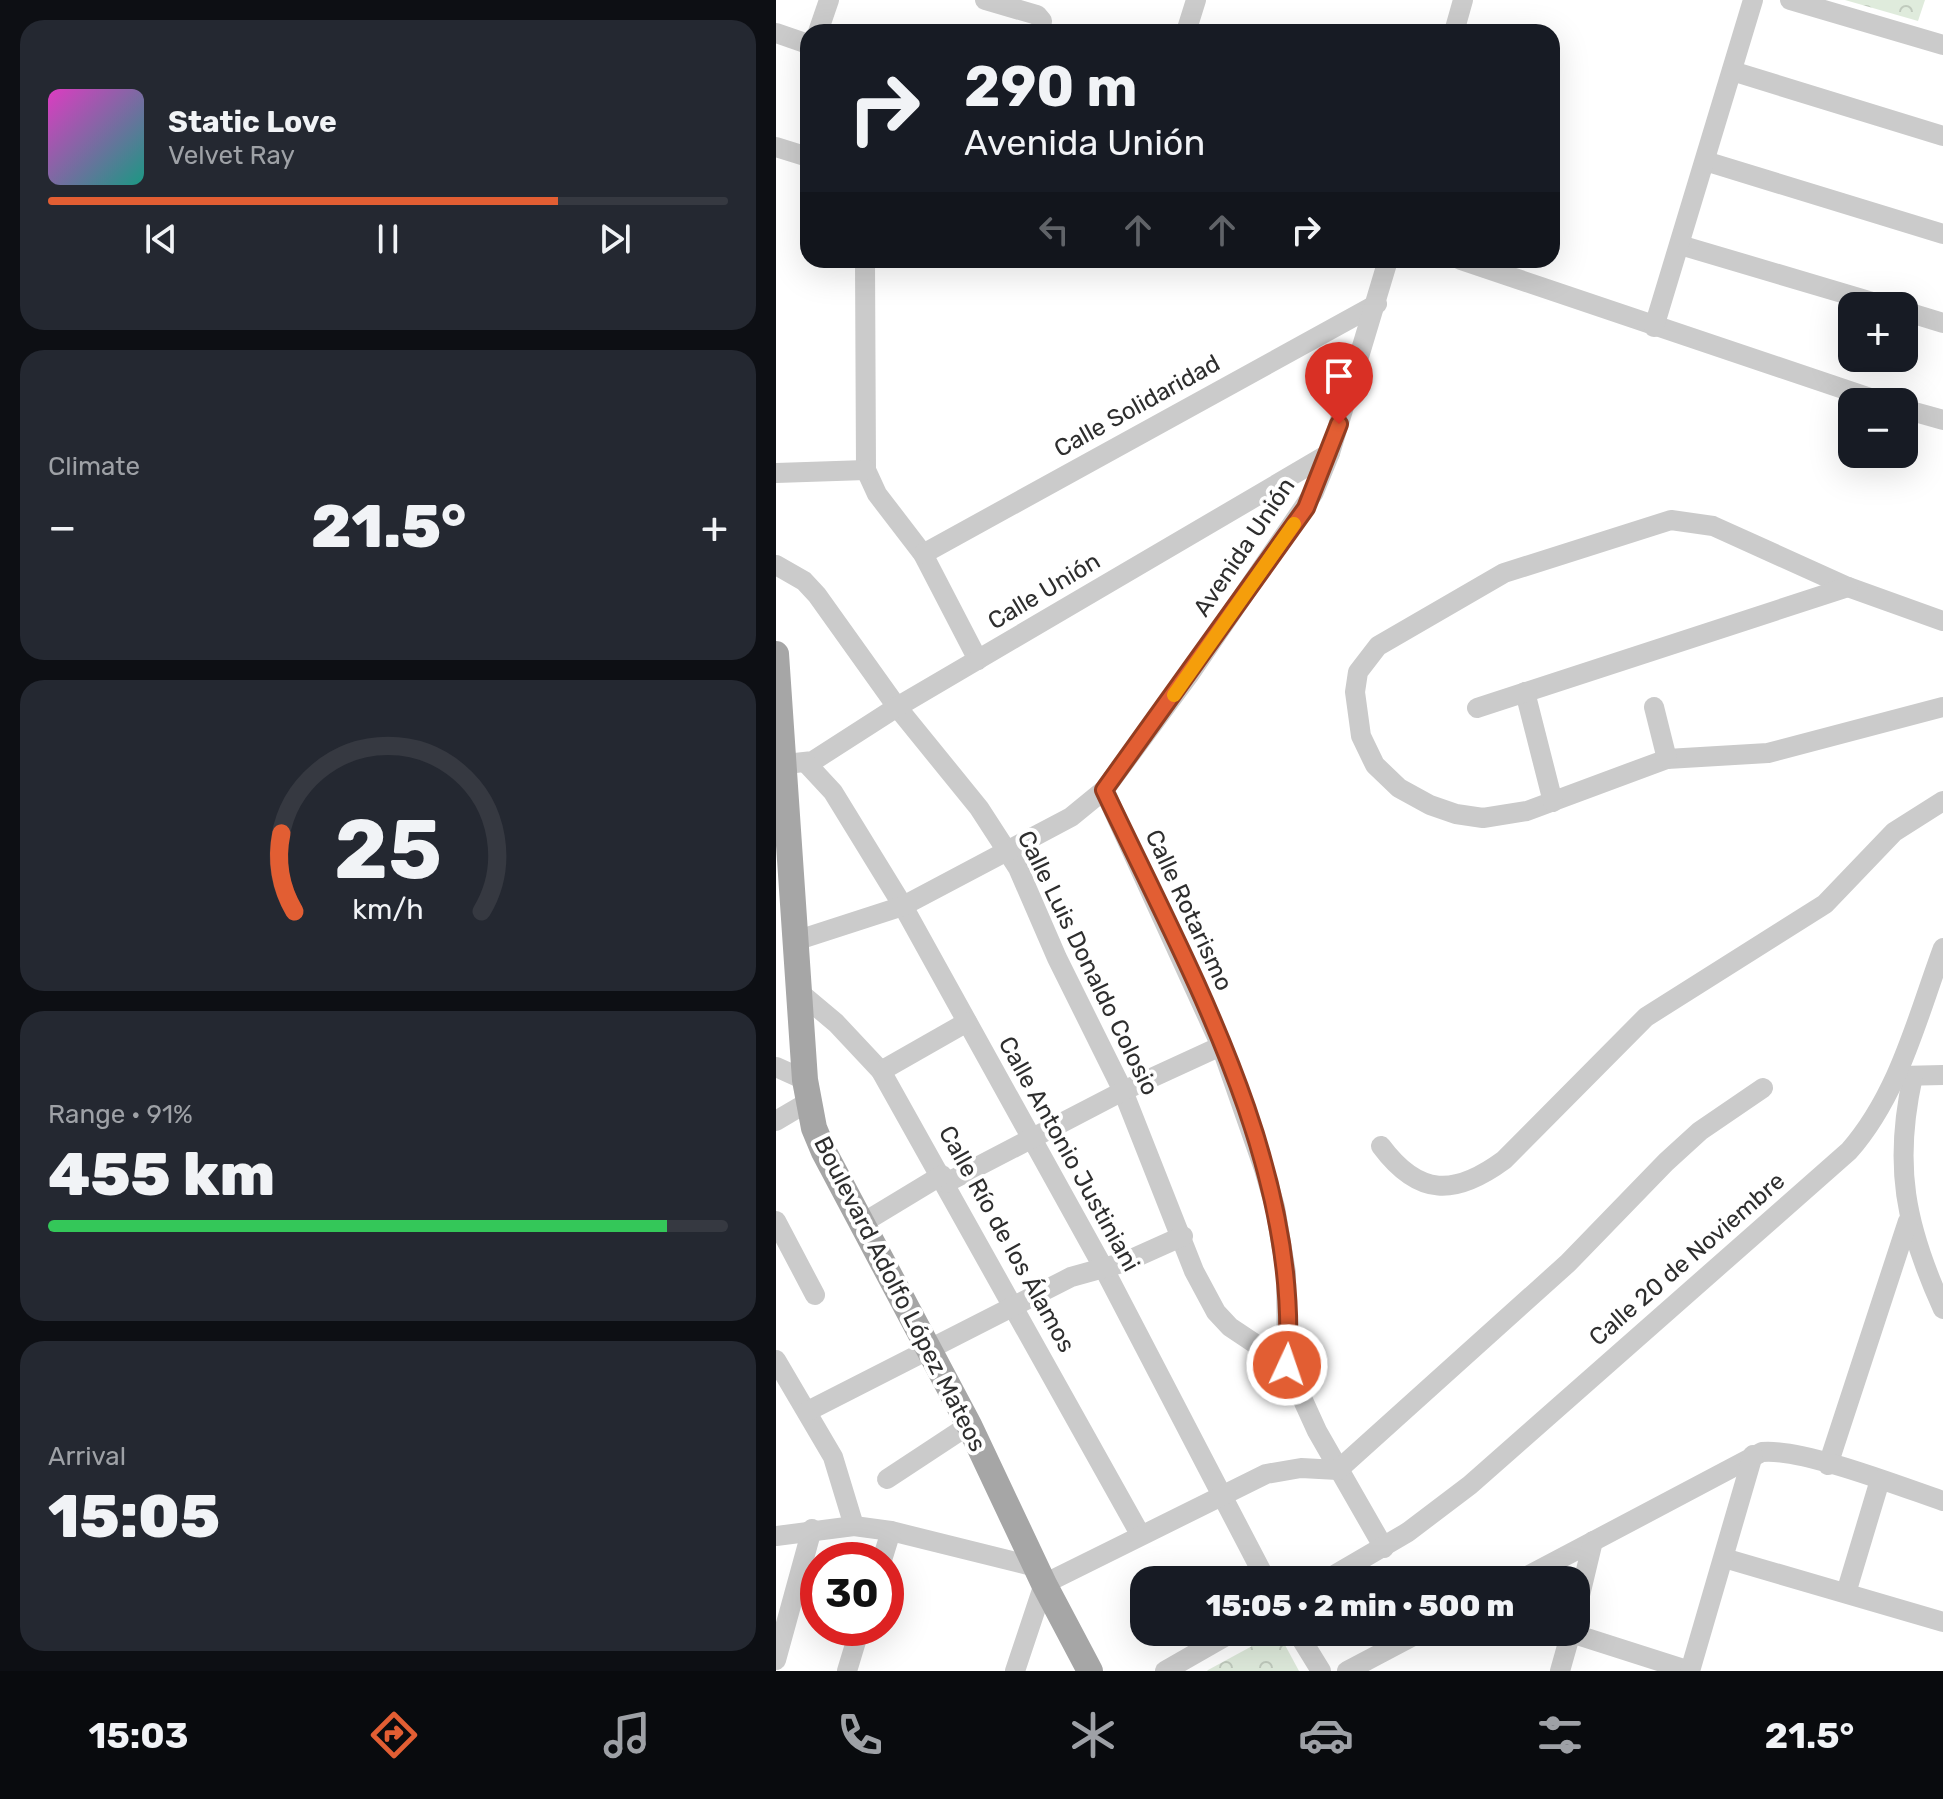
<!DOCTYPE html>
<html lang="en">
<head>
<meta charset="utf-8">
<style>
  body { margin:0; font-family:Rubik,sans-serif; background:#242831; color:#f1f3f6; height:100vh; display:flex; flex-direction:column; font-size:30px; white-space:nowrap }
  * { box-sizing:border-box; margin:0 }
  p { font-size:26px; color:#9ea1a6 }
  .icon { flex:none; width:44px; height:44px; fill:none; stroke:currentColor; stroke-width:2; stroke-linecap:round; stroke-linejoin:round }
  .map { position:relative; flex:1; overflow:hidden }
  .side { display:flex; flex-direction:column; gap:20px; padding:20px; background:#0d0f14; width:776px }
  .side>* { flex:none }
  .hud { position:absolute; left:24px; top:24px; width:760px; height:244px; border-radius:24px; box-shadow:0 8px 32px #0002; background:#171b24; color:#f1f3f6; overflow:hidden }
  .controls { position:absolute; left:1062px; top:292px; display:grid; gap:16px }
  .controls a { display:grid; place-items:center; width:80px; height:80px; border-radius:16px; background:#171b24; box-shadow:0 8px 32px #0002; font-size:40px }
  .speed { position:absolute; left:24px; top:1542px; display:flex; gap:16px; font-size:40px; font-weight:700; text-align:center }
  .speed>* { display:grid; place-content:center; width:104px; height:104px; border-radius:50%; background:#171b24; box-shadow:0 8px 32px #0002; line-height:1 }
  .speed .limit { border:12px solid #d22; background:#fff; color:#111 }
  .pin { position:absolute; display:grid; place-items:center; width:68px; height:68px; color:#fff; margin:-82px -34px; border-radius:50% 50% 50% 0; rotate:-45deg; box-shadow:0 0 8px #0007 }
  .pin .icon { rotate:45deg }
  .me { position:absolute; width:88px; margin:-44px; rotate:3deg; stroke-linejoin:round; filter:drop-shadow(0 0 6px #0008) }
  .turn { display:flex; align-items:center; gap:28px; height:168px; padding:0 32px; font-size:36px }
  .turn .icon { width:104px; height:104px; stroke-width:2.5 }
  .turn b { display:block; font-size:56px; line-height:68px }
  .lanes { display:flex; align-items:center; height:76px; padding:0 32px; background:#0003; justify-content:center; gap:40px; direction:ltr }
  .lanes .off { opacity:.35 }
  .big { font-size:60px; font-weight:800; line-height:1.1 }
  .side .card { flex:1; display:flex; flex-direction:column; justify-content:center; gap:12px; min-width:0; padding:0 28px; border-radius:24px; background:#242831 }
  .side .dial { align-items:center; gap:0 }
  .dial svg { height:208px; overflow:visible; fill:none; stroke:#363941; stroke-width:7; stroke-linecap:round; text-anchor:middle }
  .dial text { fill:#f1f3f6; stroke:none }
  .song { display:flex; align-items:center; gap:24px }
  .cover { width:96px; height:96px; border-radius:12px; background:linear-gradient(135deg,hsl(310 70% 55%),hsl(170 70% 35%)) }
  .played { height:8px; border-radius:4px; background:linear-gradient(90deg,#e25e33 75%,#363941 75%) }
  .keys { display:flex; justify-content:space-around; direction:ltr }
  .heat { display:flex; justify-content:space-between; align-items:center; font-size:44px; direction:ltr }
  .charge { height:12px; border-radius:6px; background:linear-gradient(90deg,#34c759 91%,#363941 0) }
  .trip { position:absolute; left:354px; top:1566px; width:460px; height:80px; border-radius:24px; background:#171b24; box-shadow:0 8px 32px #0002; font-weight:800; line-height:80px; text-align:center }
  .tabs { display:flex; height:128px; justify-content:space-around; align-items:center; background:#090b0e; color:#9ea1a6 }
  .tabs .icon { width:56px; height:56px }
  .tabs .current { color:#e25e33 }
  .tabs b { font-size:36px; color:#f1f3f6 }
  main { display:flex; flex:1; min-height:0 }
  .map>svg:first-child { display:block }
  .forest { fill:url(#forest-crowns) }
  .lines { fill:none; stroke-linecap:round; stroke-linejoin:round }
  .minor { stroke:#cbcbcb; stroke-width:20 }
  .major { stroke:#a6a6a6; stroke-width:26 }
  .route-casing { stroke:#933d21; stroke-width:20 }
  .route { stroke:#e25e33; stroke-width:14 }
  .slow { stroke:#f59e0b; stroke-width:14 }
  .labels { text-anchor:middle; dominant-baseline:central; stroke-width:8; stroke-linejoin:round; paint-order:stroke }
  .street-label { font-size:24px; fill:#2e2e2e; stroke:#fff }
</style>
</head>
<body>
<main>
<section class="side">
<div class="card">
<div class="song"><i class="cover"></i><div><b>Static Love</b><p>Velvet Ray</p></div></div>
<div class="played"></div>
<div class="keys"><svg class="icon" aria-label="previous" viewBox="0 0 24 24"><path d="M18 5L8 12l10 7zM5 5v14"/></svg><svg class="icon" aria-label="pause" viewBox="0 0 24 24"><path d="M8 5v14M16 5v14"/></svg><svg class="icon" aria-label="next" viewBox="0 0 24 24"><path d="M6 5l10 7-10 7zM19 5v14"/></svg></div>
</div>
<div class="card"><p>Climate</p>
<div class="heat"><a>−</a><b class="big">21.5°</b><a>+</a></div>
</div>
<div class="card dial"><svg viewBox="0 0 100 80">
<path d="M14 69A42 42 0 1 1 86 69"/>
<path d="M14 69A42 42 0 0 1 9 39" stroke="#e25e33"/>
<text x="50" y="56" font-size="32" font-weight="700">25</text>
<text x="50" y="72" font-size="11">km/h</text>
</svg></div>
<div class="card"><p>Range · 91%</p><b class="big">455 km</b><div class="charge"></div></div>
<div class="card"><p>Arrival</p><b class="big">15:05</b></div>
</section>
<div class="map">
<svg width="1167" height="1671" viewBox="0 0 1167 1671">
  <defs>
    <pattern id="forest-crowns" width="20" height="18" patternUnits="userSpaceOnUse" patternTransform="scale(2)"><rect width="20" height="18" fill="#dfebdc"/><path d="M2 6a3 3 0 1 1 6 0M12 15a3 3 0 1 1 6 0" fill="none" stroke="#c0cabd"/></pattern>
  </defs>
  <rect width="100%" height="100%" fill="#fff"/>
  <g class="forest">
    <polygon points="1069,0 1149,0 1142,21"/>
    <polygon points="502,1632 523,1671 431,1671 432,1670"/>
  </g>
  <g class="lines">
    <g class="minor">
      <polyline points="209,0 261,15 266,21 264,32"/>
      <polyline points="1014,0 1167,45"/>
      <polyline points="42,32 53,0"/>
      <polyline points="410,32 420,0"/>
      <polyline points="678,32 687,0"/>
      <polyline points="0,33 32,44"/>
      <polyline points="956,71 1167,136"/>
      <polyline points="0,147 32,157"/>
      <polyline points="929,161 1167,234"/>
      <polyline points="904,245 1110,306"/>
      <polyline points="89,260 90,470 101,494 147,554 202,660"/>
      <polyline points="685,260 1106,402"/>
      <polyline points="1128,311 1167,323"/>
      <polyline points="878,327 977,0"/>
      <polyline points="1128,409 1167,420"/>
      <polyline points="0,473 90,470"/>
      <polyline points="147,554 601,304"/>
      <polyline points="0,565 28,581 41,595 121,707 203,808 242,868 281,958 347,1091 418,1271 440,1312 454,1327 511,1365"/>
      <polyline points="1167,621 1072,587 937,526 895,520 728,573 602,646 582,672 579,692 585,736 599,765 623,788 654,805 680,814 707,818 751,811 891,759 992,753 1167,707"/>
      <polyline points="749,692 777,802"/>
      <polyline points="878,707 891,759"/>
      <polyline points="701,708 1072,587"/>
      <polyline points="19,763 37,761 121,707 554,453"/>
      <polyline points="31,764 57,792 127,906 327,1267 490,1580"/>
      <polyline points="328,790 445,1046 488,1169 499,1207 510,1273 511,1365 541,1431 608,1548"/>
      <polyline points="19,941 127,906 295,817 328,790 413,675 538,492 554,453 612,260"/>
      <polyline points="23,992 60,1023 105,1071 364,1534"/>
      <polyline points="0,1067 29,1080"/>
      <polyline points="105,1071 191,1022"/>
      <polyline points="1124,1076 1167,1075"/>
      <path d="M1137,1076c-20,89 -8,150 30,233"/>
      <polyline points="0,1121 32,1102"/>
      <path d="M605,1146c38,51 74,50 123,14l142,-143 179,-113 69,-72 49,-31"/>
      <polyline points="170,1183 347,1091 445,1046"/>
      <polyline points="0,1221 39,1295"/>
      <polyline points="85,1224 166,1175"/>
      <polyline points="0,1360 57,1457 78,1526"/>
      <polyline points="32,1411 295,1277 349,1262 407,1236"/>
      <polyline points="1052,1465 1132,1221"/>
      <polyline points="111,1479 193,1425"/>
      <polyline points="0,1536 78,1526 115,1531 260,1567"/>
      <polyline points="948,1558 1167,1622"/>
      <polyline points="106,1560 115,1531"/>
      <path d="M550,1580l82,-48 62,-47 379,-334c50,-57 68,-133 94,-203"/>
      <path d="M744,1580l242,-128c40,-4 140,35 181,49"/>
      <polyline points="1070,1593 1104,1480"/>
      <polyline points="800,1612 817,1541"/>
      <polyline points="521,1632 545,1671"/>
      <polyline points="795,1633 914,1671"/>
      <polyline points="0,1660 36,1529"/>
      <polyline points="71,1671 84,1628"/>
      <polyline points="239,1671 268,1584 490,1474 525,1468 562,1470 792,1263 890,1162 924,1131 987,1088"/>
      <polyline points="389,1671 457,1632"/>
      <polyline points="571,1671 645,1632"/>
      <polyline points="784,1671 795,1632"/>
      <polyline points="914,1671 977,1455"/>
    </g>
    <polyline class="major" points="0,654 29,1080 38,1128 48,1152 193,1425 268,1584 314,1671"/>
  </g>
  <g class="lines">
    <defs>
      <path id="route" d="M511,1365c15,-199 -101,-401 -183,-575l202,-282 33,-84"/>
    </defs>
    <use href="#route" class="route-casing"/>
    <use href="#route" class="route"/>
    <polyline class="slow" points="398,695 518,524"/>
  </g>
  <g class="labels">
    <g class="street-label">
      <text transform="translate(361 406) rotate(-29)">Calle Solidaridad</text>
      <text transform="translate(468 547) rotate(-56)">Avenida Unión</text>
      <text transform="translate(268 591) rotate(-31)">Calle Unión</text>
      <text transform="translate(413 910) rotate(65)">Calle Rotarismo</text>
      <text transform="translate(312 963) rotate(64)">Calle Luis Donaldo Colosio</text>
      <text transform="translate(293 1154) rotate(61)">Calle Antonio Justiniani</text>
      <text transform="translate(231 1239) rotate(61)">Calle Río de los Álamos</text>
      <text transform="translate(911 1259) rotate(-41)">Calle 20 de Noviembre</text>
      <text transform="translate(124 1294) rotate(63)">Boulevard Adolfo López Mateos</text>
    </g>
  </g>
</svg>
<div class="controls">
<a>+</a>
<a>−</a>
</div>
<div class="speed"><div class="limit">30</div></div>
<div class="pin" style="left:563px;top:424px;background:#d93025"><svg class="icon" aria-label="arrive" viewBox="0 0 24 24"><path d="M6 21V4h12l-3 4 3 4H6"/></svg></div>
<svg class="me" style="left:511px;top:1365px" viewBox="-20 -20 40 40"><circle r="17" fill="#e25e33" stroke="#fff" stroke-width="3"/><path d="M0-11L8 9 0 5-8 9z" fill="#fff"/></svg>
<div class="trip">15:05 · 2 min · 500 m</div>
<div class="hud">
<div class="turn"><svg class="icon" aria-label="right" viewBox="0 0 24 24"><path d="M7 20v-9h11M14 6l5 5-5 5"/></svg><div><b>290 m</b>Avenida Unión</div></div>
<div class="lanes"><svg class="icon off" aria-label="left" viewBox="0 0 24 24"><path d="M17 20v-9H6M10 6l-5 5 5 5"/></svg><svg class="icon off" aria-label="ahead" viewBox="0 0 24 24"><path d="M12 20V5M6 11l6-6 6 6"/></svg><svg class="icon off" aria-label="ahead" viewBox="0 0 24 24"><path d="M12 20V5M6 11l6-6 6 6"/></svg><svg class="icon" aria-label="right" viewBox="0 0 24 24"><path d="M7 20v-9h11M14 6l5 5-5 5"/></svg></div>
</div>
</div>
</main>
<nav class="tabs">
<b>15:03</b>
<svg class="icon current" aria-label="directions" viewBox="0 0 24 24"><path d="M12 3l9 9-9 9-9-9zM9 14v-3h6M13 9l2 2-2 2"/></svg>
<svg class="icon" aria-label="music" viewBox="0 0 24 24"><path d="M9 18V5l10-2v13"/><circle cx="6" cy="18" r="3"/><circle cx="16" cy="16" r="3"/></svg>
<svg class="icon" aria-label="phone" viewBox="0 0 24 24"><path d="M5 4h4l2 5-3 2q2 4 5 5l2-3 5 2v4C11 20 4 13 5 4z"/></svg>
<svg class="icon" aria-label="climate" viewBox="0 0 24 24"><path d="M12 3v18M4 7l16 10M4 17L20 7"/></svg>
<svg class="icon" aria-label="car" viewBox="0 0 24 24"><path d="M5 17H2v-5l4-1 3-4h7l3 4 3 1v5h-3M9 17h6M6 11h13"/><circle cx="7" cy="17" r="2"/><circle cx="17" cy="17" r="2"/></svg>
<svg class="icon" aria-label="filters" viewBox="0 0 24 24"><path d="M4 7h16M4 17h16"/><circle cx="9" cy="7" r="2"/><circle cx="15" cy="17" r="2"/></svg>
<b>21.5°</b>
</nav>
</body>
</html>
